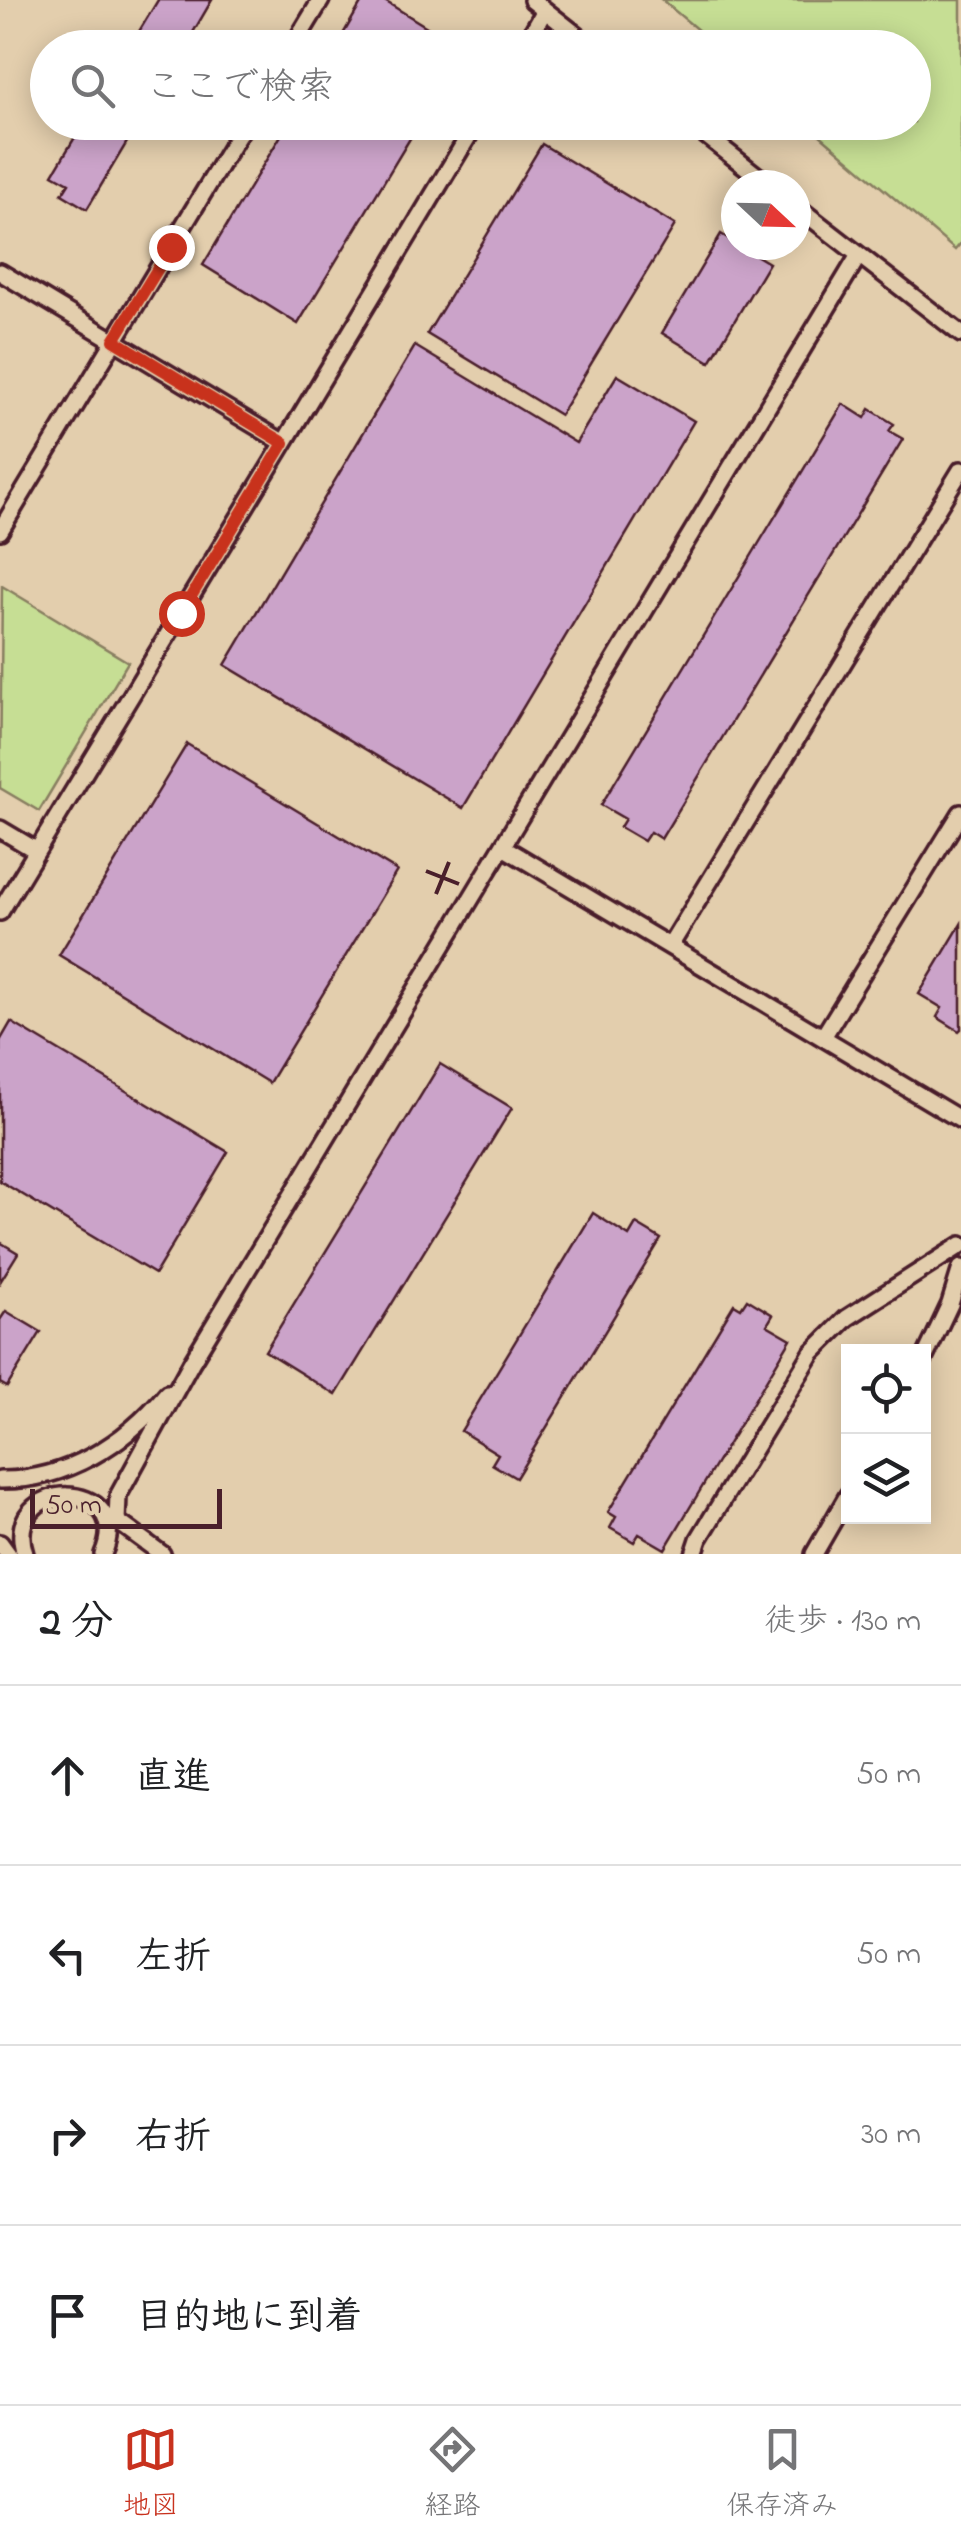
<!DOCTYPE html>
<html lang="ja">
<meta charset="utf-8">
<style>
body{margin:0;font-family:"Indie Flower","Klee One",sans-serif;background:#f6f6f6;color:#202124}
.controls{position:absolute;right:30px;bottom:30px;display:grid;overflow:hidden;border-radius:0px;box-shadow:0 5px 25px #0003}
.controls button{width:90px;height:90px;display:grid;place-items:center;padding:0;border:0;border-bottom:2px solid #e0e0e0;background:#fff;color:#202124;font:50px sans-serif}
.compass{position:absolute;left:721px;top:170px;width:90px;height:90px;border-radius:50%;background:#fff;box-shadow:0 5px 25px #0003;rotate:112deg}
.scale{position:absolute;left:30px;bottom:25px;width:192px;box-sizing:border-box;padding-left:10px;border:5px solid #4a1f2b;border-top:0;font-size:28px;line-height:35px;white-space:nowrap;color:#4a1f2b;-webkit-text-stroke:8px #e3cead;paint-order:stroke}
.stop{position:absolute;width:30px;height:30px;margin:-22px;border:8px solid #c8321e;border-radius:50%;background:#fff}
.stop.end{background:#c8321e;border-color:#fff;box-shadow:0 2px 10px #0008}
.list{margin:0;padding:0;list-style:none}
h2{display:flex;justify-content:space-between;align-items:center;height:130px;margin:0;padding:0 40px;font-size:42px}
h2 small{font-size:32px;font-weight:400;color:#757577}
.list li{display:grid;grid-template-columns:65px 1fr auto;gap:30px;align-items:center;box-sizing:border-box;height:180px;padding:0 40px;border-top:2px solid #e0e0e0}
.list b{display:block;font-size:38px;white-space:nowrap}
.list em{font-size:32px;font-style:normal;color:#757577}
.icon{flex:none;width:55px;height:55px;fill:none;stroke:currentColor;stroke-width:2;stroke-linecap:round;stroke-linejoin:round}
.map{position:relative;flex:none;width:961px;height:1554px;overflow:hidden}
.search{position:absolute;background:#fff;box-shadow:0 5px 25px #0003;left:30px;right:30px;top:30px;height:110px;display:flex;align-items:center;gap:25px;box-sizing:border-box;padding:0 35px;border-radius:55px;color:#757577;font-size:38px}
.sheet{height:850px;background:#fff}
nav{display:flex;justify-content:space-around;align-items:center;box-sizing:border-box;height:140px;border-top:2px solid #e0e0e0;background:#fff;font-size:28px;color:#757577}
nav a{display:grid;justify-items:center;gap:5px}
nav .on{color:#c8321e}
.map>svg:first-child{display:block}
.green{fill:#c6de94;stroke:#887e60;stroke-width:2.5}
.building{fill:#cba3c9;stroke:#4a1f2b;stroke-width:2.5}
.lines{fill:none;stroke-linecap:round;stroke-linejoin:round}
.service-casing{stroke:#4a1f2b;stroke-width:22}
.service{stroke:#e3cead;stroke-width:15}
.route{stroke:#c8321e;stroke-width:12}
.ticks{fill:none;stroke:#4a1f2b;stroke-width:4}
</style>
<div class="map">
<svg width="961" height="1554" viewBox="0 0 961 1554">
<rect width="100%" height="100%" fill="#e3cead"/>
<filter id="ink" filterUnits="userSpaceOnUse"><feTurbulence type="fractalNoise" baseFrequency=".01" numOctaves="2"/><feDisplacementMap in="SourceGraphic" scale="20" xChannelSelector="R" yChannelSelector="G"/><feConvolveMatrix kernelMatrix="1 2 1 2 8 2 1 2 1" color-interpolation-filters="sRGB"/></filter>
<g filter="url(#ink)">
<path class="green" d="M662,0H961V243L955,250L806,123L914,122V48L718,47Z
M2,586L128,662L39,811L0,788Z"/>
<path class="building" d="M158,0H212L184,48H129Z
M363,0H383L461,48H335Z
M84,122H139L87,209L62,194L69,183L53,174Z
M289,122H420L298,324L203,265Z
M542,144L675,225L560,415L427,334Z
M721,234L769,263L710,362L662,333Z
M415,346L576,443L617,375L694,421L463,808L225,665Z
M843,404L865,418L870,409L894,424L889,431L903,439L661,839L650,832L644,841L620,827L625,819L601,805Z
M187,744L397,871L269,1083L59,955Z
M961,924V1029L959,1031L937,1017L942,1008L919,994Z
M11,1022L228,1152L155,1274L0,1181V1041Z
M440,1064L512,1108L336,1395L265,1351Z
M593,1213L629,1236L636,1224L661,1239L516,1478L492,1464L498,1454L461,1431Z
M0,1242L18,1253L0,1282Z
M747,1299L773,1315L767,1325L791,1339L665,1549L639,1534L634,1542L610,1528L616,1517L608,1512L734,1304L741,1308Z
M6,1311L41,1332L7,1387L0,1383V1320Z"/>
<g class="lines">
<g class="service-casing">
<path id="service" d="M532,0L593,48
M292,48L321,0
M523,48L545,10
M689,122L769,185
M796,206L961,334
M0,272L284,443L0,912
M284,443L477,122
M0,531L246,122
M0,829L37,851
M503,847L961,1120
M670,946L961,470
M823,1037L961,813
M924,1359L950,1304L961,1268
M0,1480C66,1481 125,1444 167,1393
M0,1543L8,1554
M25,1554C0,1476 136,1477 103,1554
M162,1554L117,1521L118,1496L191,1363L859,255
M694,1554L699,1539L812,1353L847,1318L961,1245
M814,1554L848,1495"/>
</g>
<use href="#service" class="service"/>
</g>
</g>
<g class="lines" filter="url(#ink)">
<path class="route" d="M171,247L114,340L284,443L181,613"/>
</g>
<path class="ticks" d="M426,871L459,884M436,894L449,862"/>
</svg>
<div class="controls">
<button><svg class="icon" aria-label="locate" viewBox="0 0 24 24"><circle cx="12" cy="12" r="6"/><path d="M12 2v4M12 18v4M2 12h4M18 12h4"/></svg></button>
<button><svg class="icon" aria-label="layers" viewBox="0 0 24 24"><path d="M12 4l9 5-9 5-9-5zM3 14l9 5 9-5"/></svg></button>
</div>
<svg class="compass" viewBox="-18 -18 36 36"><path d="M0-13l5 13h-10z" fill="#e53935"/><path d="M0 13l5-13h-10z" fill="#757577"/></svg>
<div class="scale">50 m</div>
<div class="stop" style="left:181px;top:613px"></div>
<div class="stop end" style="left:171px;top:247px"></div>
<div class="search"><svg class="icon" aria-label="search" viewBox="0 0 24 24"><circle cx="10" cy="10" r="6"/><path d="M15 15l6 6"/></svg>ここで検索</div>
</div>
<section class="sheet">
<h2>2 分<small>徒歩 · 130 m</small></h2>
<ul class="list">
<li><svg class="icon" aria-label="ahead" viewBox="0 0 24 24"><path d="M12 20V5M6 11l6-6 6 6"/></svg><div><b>直進</b></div><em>50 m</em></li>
<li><svg class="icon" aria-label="left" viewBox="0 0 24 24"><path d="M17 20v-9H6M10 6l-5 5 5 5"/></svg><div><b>左折</b></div><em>50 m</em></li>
<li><svg class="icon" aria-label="right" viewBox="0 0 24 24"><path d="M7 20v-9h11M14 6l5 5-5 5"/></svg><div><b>右折</b></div><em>30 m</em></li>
<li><svg class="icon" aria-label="arrive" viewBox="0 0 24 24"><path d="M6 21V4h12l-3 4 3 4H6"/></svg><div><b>目的地に到着</b></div></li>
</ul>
</section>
<nav>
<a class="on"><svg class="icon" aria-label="map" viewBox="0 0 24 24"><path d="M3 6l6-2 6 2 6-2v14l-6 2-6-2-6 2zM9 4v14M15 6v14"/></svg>地図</a>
<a><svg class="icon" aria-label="directions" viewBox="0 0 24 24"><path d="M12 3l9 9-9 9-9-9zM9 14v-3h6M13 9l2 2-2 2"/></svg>経路</a>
<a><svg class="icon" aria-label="saved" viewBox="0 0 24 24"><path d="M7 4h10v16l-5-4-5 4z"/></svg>保存済み</a>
</nav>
